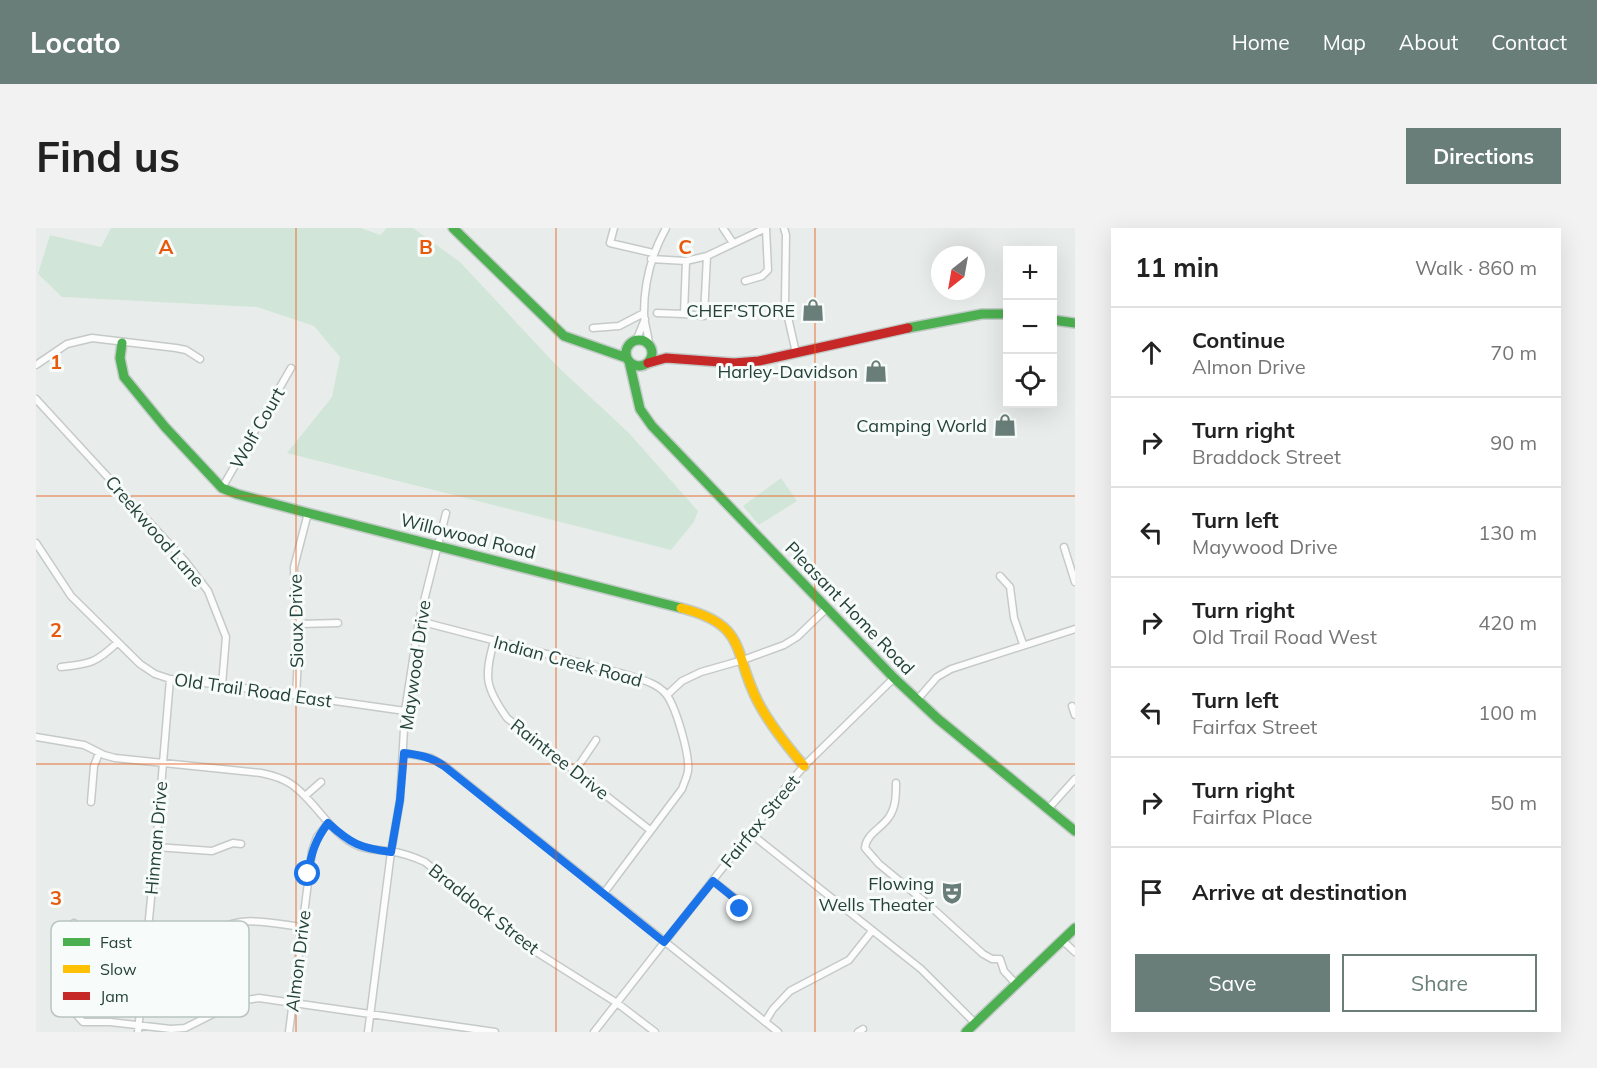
<!DOCTYPE html>
<meta charset="utf-8">
<style>
body{margin:0;font-family:Mulish,sans-serif;background:#f2f2f2;color:#222}
.controls{position:absolute;right:18px;top:18px;display:grid;overflow:hidden;border-radius:0px;box-shadow:0 6px 24px #0002}
.controls button{width:54px;height:54px;display:grid;place-items:center;padding:0;border:0;border-bottom:2px solid #e0e0e0;background:#fff;color:#222;font:30px sans-serif}
.compass{position:absolute;left:895px;top:18px;width:54px;height:54px;border-radius:50%;background:#fff;box-shadow:0 6px 24px #0002;rotate:211deg}
.stop{position:absolute;width:18px;height:18px;margin:-14px;border:4px solid #1a73e8;border-radius:50%;background:#fff}
.stop.end{background:#1a73e8;border-color:#fff;box-shadow:0 2px 6px #0008}
.list{margin:0;padding:0;list-style:none}
h2{display:flex;justify-content:space-between;align-items:center;height:78px;margin:0;padding:0 24px;font-size:26px}
h2 small{font-size:20px;font-weight:400;color:#767676}
.list li{display:grid;grid-template-columns:39px 1fr auto;gap:18px;align-items:center;box-sizing:border-box;height:90px;padding:0 24px;border-top:2px solid #e0e0e0}
.list b{display:block;font-size:22px;white-space:nowrap}
.list p{margin:0;font-size:20px;white-space:nowrap;color:#767676}
.list em{font-size:20px;font-style:normal;color:#767676}
.actions{display:flex;gap:12px;padding:18px 24px}
.actions a{flex:1;padding:14px 0;border:2px solid #697e78;border-radius:0px;text-align:center;font-size:21px;color:#697e78}
.actions .main{background:#697e78;color:#fff}
.icon{flex:none;width:33px;height:33px;fill:none;stroke:currentColor;stroke-width:2;stroke-linecap:round;stroke-linejoin:round}
.map{position:relative;flex:none;width:1039px;height:804px;overflow:hidden;border-radius:0px}
header{display:flex;align-items:center;gap:36px;box-sizing:border-box;height:84px;padding:0 30px;background:#697e78;color:#fff}
header strong{font-size:28px}
nav{display:flex;gap:33px;margin-inline-start:auto;font-size:21px}
.intro{display:flex;align-items:center;justify-content:space-between;box-sizing:border-box;height:144px;padding:0 36px}
h1{margin:0;font-size:42px}
.button{padding:15px 27px;border-radius:0px;background:#697e78;color:#fff;font-size:21px;font-weight:700}
main{display:flex;gap:36px;padding:0 36px}
aside{flex:1;background:#fff;border-radius:0px;box-shadow:0 6px 24px #0002}
.map>svg:first-child{display:block}
.green{fill:#d1e6d8}
.lines{fill:none;stroke-linecap:round;stroke-linejoin:round}
.street-casing{stroke:#c5cac8;stroke-width:9}
.fast-casing{stroke:#c3cbc8;stroke-width:12}
.slow-casing{stroke:#c3cbc8;stroke-width:12}
.jam-casing{stroke:#c3cbc8;stroke-width:12}
.street{stroke:#fcfcfc;stroke-width:6}
.fast{stroke:#4caf50;stroke-width:9}
.slow{stroke:#ffc107;stroke-width:9}
.jam{stroke:#c62828;stroke-width:9}
.route{stroke:#1a73e8;stroke-width:8}
.grid{fill:none;stroke:#e8590c;stroke-width:1.5;stroke-opacity:0.55}
.labels{text-anchor:middle;dominant-baseline:central;stroke-width:6;stroke-linejoin:round;paint-order:stroke}
.poi-label{font-size:18px;fill:#24423a;stroke:#f7fbf9;text-anchor:end}
.street-label{font-size:18px;fill:#24423a;stroke:#f7fbf9}
.key{fill:#f7fbf9;stroke:#b8c4c0;stroke-width:1.5}
.key-label{font-size:16px;fill:#24423a}
.grid-label{font-size:20px;text-anchor:middle;font-weight:bold;fill:#e8590c;stroke:#f7fbf9;stroke-width:6;stroke-linejoin:round;paint-order:stroke}
</style>
<header>
<strong>Locato</strong>
<nav><a>Home</a><a>Map</a><a>About</a><a>Contact</a></nav>
</header>
<div class="intro"><h1>Find us</h1><a class="button">Directions</a></div>
<main>
<div class="map">
<svg width="1039" height="804" viewBox="0 0 1039 804">
<rect width="100%" height="100%" fill="#e8edeb"/>
<path class="green" d="M75,0H325L344,7L351,0H377L424,34L521,138L593,205L662,283L658,294L635,322L251,225L296,169L304,129L278,98L221,79L26,69L2,46L14,7L65,19Z
M745,250L761,273L723,297L707,278Z"/>
<g class="lines">
<g class="street-casing">
<path id="street" d="M578,0L574,15L617,25
M687,0L697,15
M748,0L750,7L749,76L760,125
M615,31L650,33L648,86L668,88L671,28L730,0
M650,33L671,28
M709,53L726,48L732,42L730,1
M621,85L648,86
M557,100L583,98L608,85
M600,113L609,91
M613,118C613,107 608,96 608,85C608,54 615,27 630,0
M0,137L31,116L56,110L140,120L150,122L164,131
M0,171L149,333L172,363L190,409L186,457
M186,260L255,140
M0,315L35,368L104,436L119,446L134,451L186,457L369,483
M1028,319L1039,354
M964,348L974,359L978,390L987,416
M383,393L588,446C603,451 620,454 630,466C640,479 654,527 652,543C651,549 648,555 646,561L568,665
M264,396L302,395
M458,413C448,449 449,459 471,490L614,602
M25,439C54,436 60,435 82,414
M260,467L264,396L259,380L258,339L272,285
M631,467L646,453L665,444L707,432L748,417L761,409L790,381
M881,472L901,449L915,441L1039,401
M1036,478L1039,487
M0,509L48,517L68,527L79,530L225,545C235,547 246,550 255,556C280,573 293,605 322,618C332,622 344,622 354,623C366,625 378,629 389,634L494,720L581,775L619,804
M368,525L395,530L409,538L742,804
M539,543L560,512
M860,555C860,567 860,579 853,589C846,600 830,606 829,620L843,636L894,678L947,726L956,731H964L968,743L980,756
M269,568L285,554
M55,574L58,538L63,525
M1012,581L1039,551
M714,605L885,741L939,795
M120,619L176,623L197,615L205,616
M677,653L703,673L704,681
M38,695L32,748L37,783L47,794H74L135,801L149,800L203,773L223,770L459,804
M1026,712L1039,724
M175,713C191,682 237,696 266,699
M729,794L737,781L754,763L813,732L836,703
M102,804L120,619L134,451
M253,804L276,623L281,609L292,595
M332,804L355,624L364,572L369,483L383,393L410,285
M558,804L746,564L768,538L858,450
M822,804L827,801"/>
</g>
<g class="fast-casing">
<path id="fast" d="M417,0L528,108L591,130
M1017,92L1039,95
M872,100L946,86H972
M590 125a13 13 0 1 1 26 0a13 13 0 1 1-26 0Z
M86,115L84,130L88,149L129,199L186,260L201,266L272,285L645,380
M593,133L604,181L616,198L858,450L902,491L1039,603
M930,804L1039,700"/>
</g>
<g class="slow-casing">
<path id="slow" d="M645,380C713,397 696,424 722,474C734,497 751,518 768,538"/>
</g>
<g class="jam-casing">
<path id="jam" d="M612,135L630,130L698,135L723,133L872,100"/>
</g>
<use href="#street" class="street"/>
<use href="#fast" class="fast"/>
<use href="#slow" class="slow"/>
<use href="#jam" class="jam"/>
</g>
<g class="lines">
<path class="route" d="M272,646C275,626 279,612 292,595C315,616 324,620 355,624L364,572L368,525C384,527 395,529 408,538L628,714L677,653L703,674L704,681"/>
</g>
<path class="grid" d="M260,0V804M520,0V804M779,0V804M0,268H1039M0,536H1039"/>
<defs>
<g id="shop-bare" transform="scale(1.8)"><path d="M-5-2.5h2.3a2.7 3.5 0 0 1 5.4 0H5L5.5 6h-11ZM-1.5-2.5h3a1.5 2.3 0 0 0-3 0Z" fill="#697e78" stroke="#f7fbf9" stroke-width="2.5" paint-order="stroke"/></g>
<g id="theatre-bare" transform="scale(1.8)"><path d="M-5-5.5Q0-4 5-5.5V0Q5 5 0 6Q-5 5-5 0ZM-3.3-2.5H-1v1.5H-3.3ZM1-2.5H3.3v1.5H1ZM-2.8 1Q0 5.5 2.8 1Z" fill="#697e78" stroke="#f7fbf9" stroke-width="2.5" paint-order="stroke"/></g>
</defs>
<g fill-rule="evenodd">
<use href="#shop-bare" x="777" y="82"/>
<use href="#shop-bare" x="840" y="143"/>
<use href="#shop-bare" x="969" y="197"/>
<use href="#theatre-bare" x="916" y="665"/>
</g>
<g class="labels">
<g class="poi-label">
<text x="759" y="82">CHEF'STORE</text>
<text x="822" y="143">Harley-Davidson</text>
<text x="951" y="197">Camping World</text>
<text x="898" y="655">Flowing<tspan x="898" dy="21">Wells Theater</tspan></text>
</g>
<g class="street-label">
<text transform="translate(221 200) rotate(-60)">Wolf Court</text>
<text transform="translate(119 303) rotate(49)">Creekwood Lane</text>
<text transform="translate(432 308) rotate(14)">Willowood Road</text>
<text transform="translate(814 380) rotate(46)">Pleasant Home Road</text>
<text transform="translate(260 393) rotate(-91)">Sioux Drive</text>
<text transform="translate(532 433) rotate(15)">Indian Creek Road</text>
<text transform="translate(379 437) rotate(-82)">Maywood Drive</text>
<text transform="translate(217 462) rotate(8)">Old Trail Road East</text>
<text transform="translate(524 531) rotate(38)">Raintree Drive</text>
<text transform="translate(724 593) rotate(-51)">Fairfax Street</text>
<text transform="translate(120 610) rotate(-85)">Hinman Drive</text>
<text transform="translate(448 681) rotate(38)">Braddock Street</text>
<text transform="translate(262 733) rotate(-83)">Almon Drive</text>
</g>
</g>
<rect x="15" y="693" width="198" height="96" rx="9" class="key"/>
<rect x="27" y="710" width="27" height="8" fill="#4caf50"/>
<rect x="27" y="737" width="27" height="8" fill="#ffc107"/>
<rect x="27" y="764" width="27" height="8" fill="#c62828"/>
<g class="key-label">
<text x="64" y="720">Fast</text>
<text x="64" y="747">Slow</text>
<text x="64" y="774">Jam</text>
</g>
<g class="grid-label">
<text x="130" y="26">A</text>
<text x="390" y="26">B</text>
<text x="649" y="26">C</text>
<text x="20" y="141">1</text>
<text x="20" y="409">2</text>
<text x="20" y="677">3</text>
</g>
</svg>
<div class="controls">
<button>+</button>
<button>−</button>
<button><svg class="icon" aria-label="locate" viewBox="0 0 24 24"><circle cx="12" cy="12" r="6"/><path d="M12 2v4M12 18v4M2 12h4M18 12h4"/></svg></button>
</div>
<svg class="compass" viewBox="-18 -18 36 36"><path d="M0-13l5 13h-10z" fill="#e53935"/><path d="M0 13l5-13h-10z" fill="#767676"/></svg>
<div class="stop" style="left:272px;top:646px"></div>
<div class="stop end" style="left:704px;top:681px"></div>
</div>
<aside>
<h2>11 min<small>Walk · 860 m</small></h2>
<ul class="list">
<li><svg class="icon" aria-label="ahead" viewBox="0 0 24 24"><path d="M12 20V5M6 11l6-6 6 6"/></svg><div><b>Continue</b><p>Almon Drive</p></div><em>70 m</em></li>
<li><svg class="icon" aria-label="right" viewBox="0 0 24 24"><path d="M7 20v-9h11M14 6l5 5-5 5"/></svg><div><b>Turn right</b><p>Braddock Street</p></div><em>90 m</em></li>
<li><svg class="icon" aria-label="left" viewBox="0 0 24 24"><path d="M17 20v-9H6M10 6l-5 5 5 5"/></svg><div><b>Turn left</b><p>Maywood Drive</p></div><em>130 m</em></li>
<li><svg class="icon" aria-label="right" viewBox="0 0 24 24"><path d="M7 20v-9h11M14 6l5 5-5 5"/></svg><div><b>Turn right</b><p>Old Trail Road West</p></div><em>420 m</em></li>
<li><svg class="icon" aria-label="left" viewBox="0 0 24 24"><path d="M17 20v-9H6M10 6l-5 5 5 5"/></svg><div><b>Turn left</b><p>Fairfax Street</p></div><em>100 m</em></li>
<li><svg class="icon" aria-label="right" viewBox="0 0 24 24"><path d="M7 20v-9h11M14 6l5 5-5 5"/></svg><div><b>Turn right</b><p>Fairfax Place</p></div><em>50 m</em></li>
<li><svg class="icon" aria-label="arrive" viewBox="0 0 24 24"><path d="M6 21V4h12l-3 4 3 4H6"/></svg><div><b>Arrive at destination</b></div></li>
</ul>
<div class="actions"><a class="main">Save</a><a>Share</a></div>
</aside>
</main>
